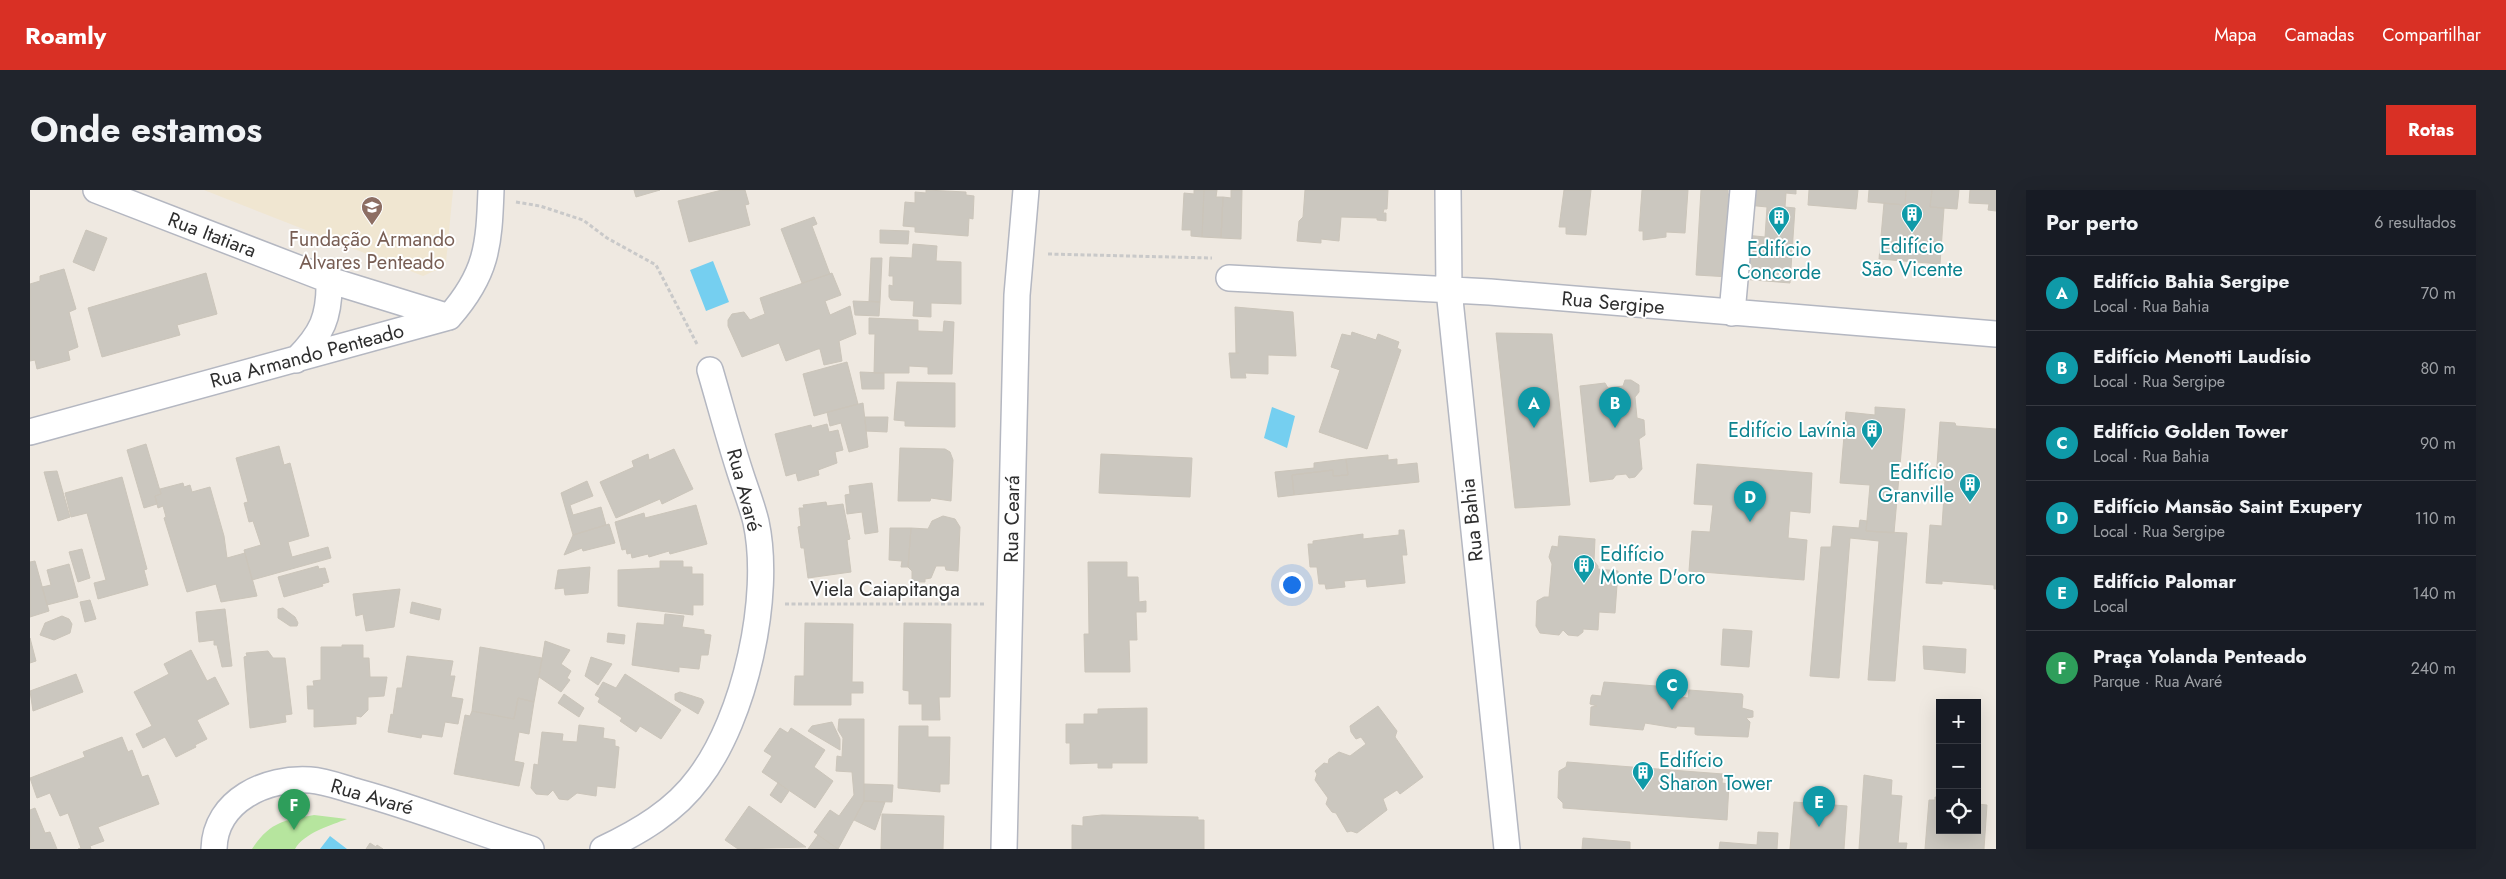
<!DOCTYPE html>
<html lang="pt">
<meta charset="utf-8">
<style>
body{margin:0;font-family:Jost,sans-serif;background:#20242c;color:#f1f3f6}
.controls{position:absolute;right:15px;bottom:15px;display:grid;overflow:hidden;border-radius:0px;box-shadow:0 5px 20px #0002}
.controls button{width:45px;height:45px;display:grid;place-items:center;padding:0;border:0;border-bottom:1px solid #363941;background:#171b24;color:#f1f3f6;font:25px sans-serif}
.you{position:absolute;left:1261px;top:394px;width:18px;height:18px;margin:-12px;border:4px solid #fff;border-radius:50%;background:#1a73e8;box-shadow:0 0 0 8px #1a73e833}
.badge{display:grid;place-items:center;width:32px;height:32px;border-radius:50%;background:#d93025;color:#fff;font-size:16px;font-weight:700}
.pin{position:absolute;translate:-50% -41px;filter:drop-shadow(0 1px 2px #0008)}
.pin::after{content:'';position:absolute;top:26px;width:18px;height:15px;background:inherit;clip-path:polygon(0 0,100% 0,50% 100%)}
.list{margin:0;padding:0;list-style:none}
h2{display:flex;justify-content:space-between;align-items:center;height:65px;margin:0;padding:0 20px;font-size:21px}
h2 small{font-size:16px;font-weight:400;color:#9ea1a6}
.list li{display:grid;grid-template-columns:32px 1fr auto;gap:15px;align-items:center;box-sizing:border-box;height:75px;padding:0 20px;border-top:1px solid #363941}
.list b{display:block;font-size:19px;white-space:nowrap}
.list p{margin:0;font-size:16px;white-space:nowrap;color:#9ea1a6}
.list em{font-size:16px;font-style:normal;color:#9ea1a6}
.icon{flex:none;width:28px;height:28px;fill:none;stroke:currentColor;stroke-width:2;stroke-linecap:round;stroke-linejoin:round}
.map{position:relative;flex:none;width:1966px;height:659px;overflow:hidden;border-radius:0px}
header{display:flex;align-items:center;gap:30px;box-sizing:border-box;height:70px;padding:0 25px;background:#d93025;color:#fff}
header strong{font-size:24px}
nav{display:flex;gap:28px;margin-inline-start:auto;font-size:18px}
.intro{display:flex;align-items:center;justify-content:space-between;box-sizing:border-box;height:120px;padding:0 30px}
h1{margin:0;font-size:35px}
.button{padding:12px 22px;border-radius:0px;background:#d93025;color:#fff;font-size:18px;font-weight:700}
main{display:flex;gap:30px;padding:0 30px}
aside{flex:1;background:#171b24;border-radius:0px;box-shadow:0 5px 20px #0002}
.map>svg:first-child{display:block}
.education{fill:#f0e6d1}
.green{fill:#b6e59e}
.water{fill:#75cff0}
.building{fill:#cbc7bf;stroke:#cbc5ba}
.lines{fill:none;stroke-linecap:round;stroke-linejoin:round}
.street-casing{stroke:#b4b7c1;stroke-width:28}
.path{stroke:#c9c9c9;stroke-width:3;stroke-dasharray:4 2.5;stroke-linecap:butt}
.street{stroke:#fff;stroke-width:25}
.labels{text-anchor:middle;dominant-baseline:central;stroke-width:4;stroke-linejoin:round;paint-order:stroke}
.street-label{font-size:20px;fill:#2e2e2e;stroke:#fff}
.education-label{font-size:20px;fill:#785e54;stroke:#fff}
.culture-label{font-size:20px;fill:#0d838f;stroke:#fff}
</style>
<header>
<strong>Roamly</strong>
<nav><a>Mapa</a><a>Camadas</a><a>Compartilhar</a></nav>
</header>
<div class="intro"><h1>Onde estamos</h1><a class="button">Rotas</a></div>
<main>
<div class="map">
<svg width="1966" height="659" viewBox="0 0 1966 659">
<rect width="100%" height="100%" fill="#efe9e1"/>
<path class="education" d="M174,0H423L416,72L413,77L393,86Z"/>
<path class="green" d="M284,625L317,629C301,635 274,643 265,659H222C240,632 254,630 284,625Z"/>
<path class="water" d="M683,71L699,112L676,121L660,80Z
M1242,217L1265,226L1257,258L1234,248Z
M300,646L317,659H290Z"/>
<path class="building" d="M604,0H630L606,7Z
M692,0H715L719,14L715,15L720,35L659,52L648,11Z
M896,0L936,2V5L944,6L943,29L939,28L938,46L885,42V37L873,36L875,12L885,13V2L896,3Z
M1164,0H1174L1172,47L1161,46V40H1152L1154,3L1164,4Z
M1174,0H1187L1186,7H1193L1191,48L1172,47Z
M1201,0H1212L1211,49L1191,48L1193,7L1201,8Z
M1275,0H1358L1357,19H1354L1353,23H1356V31L1347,30V28L1311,27L1309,51L1291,49V53L1267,51L1269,31L1273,27Z
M1534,0H1561L1556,45L1536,44V37H1529Z
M1612,0H1658L1655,43L1636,42V47L1613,50V41H1609Z
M1671,0H1698V4L1706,5L1700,87L1666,85Z
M1719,0H1766V4L1756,3L1755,17L1765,18L1760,93L1712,89L1715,45L1735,47L1737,17L1717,15Z
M1779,0H1828L1826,19L1778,15Z
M1839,0H1876L1875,15L1838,12Z
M1876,0H1902L1900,17L1914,18L1910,74L1849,69L1854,13L1875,15Z
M1902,0H1929L1927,19L1900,17Z
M1940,0H1966V21L1958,20L1959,14L1939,13Z
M784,27L787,34L782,36L800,84L772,93L751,39Z
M56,40L77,48L64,81L43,72Z
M850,40L879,41L878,54L850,53Z
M883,54L907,56L906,71L931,72V114L901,113V127L883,126L884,111L861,110L859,107V95L863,96V86H859L860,67L882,68Z
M841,68H852L850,112L839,111Z
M34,79L46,119L39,122L48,157L38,161L40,170L7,179L5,170L0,171V94L10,91V86Z
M176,83L187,124L147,135L150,145L72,167L58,118Z
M802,83L811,105L795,111L800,125L820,116L826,144L809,151L812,171L794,175L790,159H788L756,171L749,153L712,167L698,136V130L702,124L714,122L720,130L735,124L730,108Z
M823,111L850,112L849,126L825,125Z
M1205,117L1263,122L1266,166L1238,165V184L1215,183L1216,188H1201L1199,163H1209H1206Z
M839,128L888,130V141L913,142L914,131L924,132L922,184H898V177L879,176V183H844L845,144H839Z
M1322,142L1346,150L1348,144L1369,152L1367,158L1371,160L1337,259L1289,242L1310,180L1301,177L1312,144L1321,146Z
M1466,143L1522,144L1540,315L1485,318Z
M817,172L828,214L784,226L773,184Z
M830,182L854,183V199H832Z
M1595,190H1601L1609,195V202L1605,207L1607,228L1614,230L1615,245L1609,249L1612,279L1605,287L1599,288L1596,284L1586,285L1583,289L1560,292L1550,196L1575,193L1578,198L1593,196Z
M867,192L925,193V237L875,236V231L864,230Z
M833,213L838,257L819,262L811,233L800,236L797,222Z
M1845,217L1875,219L1864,343L1836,341L1840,295L1810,293L1816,222L1845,225Z
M835,227H858L857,242L836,241Z
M1910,232L1925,233L1926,236L1966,239V399H1964V395L1912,391V394L1896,393L1900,335L1912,336L1915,290L1906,289Z
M797,234L799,242L808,240L813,260L805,262L807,273L788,280L789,285L768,291L766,283L756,286L745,244L781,235L782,238Z
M116,254L131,304L125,306L127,314L114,318L97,260Z
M249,256L254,275L260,273L279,346L258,352L262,367L298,357L301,368L222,390L214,360L231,355L223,331L219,332L214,313L218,312L206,268Z
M870,258L915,259L920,262L923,270L921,311L901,308L900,311H868Z
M644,259L663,299L632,314L630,309L586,328L570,292L604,277L602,271L618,264L619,270Z
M1071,264L1162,268L1160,307L1069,303Z
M1358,265V270L1367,269V275L1387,273L1389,292L1264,305L1262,285L1303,280V286L1318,285L1316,269Z
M1316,269L1318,285L1303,286V280L1262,285L1264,305L1248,307L1245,282L1284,278V273Z
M1667,274L1782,283L1780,323L1760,321L1758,348L1777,350L1774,390L1659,381L1662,341L1680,342L1683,315L1664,314Z
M27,281L40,327L28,331L14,282Z
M92,287L117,379L114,380L118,395L68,409L64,393L76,390L57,323L41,327L35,303Z
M557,291L563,306L540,315L543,325L571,317L576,335L543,345L531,303Z
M153,293L154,297L160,295L162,302L180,297L194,346L197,368L215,363L227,406L191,412L186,394L157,402L134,328L136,327L133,316L128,318L125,306L131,304L130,299Z
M842,293L848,342L835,344L832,322L817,324L815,305L820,304L819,296Z
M796,312L797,316L813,314L820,349L817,350L821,382L778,388L774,358H771L768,337L771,336L769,318H774L773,315Z
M666,315L677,354L640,364L639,361L619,367L618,364L602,368L601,363L597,364L596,359L592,360L585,332L614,323L615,328Z
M913,326L925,329L930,337L928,381L916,380L915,376H906L901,388L895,389V392H882V381L878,377L881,338L898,339L902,331Z
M1830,330L1837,331L1836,341L1877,343L1865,491L1838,490L1849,351L1820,348L1809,488L1780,486L1791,357H1801L1803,336L1829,338Z
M579,334L585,353L553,361L552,358L534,365L543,345Z
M860,338H881L878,377H871L872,371L859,370Z
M1369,340H1374L1377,365H1372L1375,393L1337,397L1336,389L1314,391L1315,397L1296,399L1295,394H1289L1287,377H1280L1278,354H1283V351L1333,344V349L1369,345Z
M1529,346L1565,349L1564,371L1568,376V379L1588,381L1585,423L1569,422L1568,440L1553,439V442L1548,446L1538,445L1533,440L1529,445L1510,443L1506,436L1507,411L1514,407H1519L1522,374L1519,367L1522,356L1528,357Z
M52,359L60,388L48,392L39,362Z
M5,371L19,421L0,427V372Z
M630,371H653V377H662V384H673V415H663V425L588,416V380L630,378Z
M1058,372H1097V387H1108L1109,412L1116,411V422H1106L1107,450H1099L1100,482H1055L1054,444H1059Z
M39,374L48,407L17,415L12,397L21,395L17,380Z
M288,376L289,379L295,378L299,392L292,394L293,396L254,407L248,387Z
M560,377L558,403L535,405L534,398L525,399L528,380Z
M370,399L364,437L336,441L333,424L326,426L323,404Z
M60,410L66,429L55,432L50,412Z
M382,412L411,419L409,430L380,423Z
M253,418L265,427L268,433L267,436H260L248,428V419Z
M195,419L202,476L192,477L187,455H184V450L169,452L166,422Z
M635,424L654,426L652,437L674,440V444L681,445L678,465H671L669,479L649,477V482L602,475L607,433L634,435Z
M32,426L39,429L42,434L40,443L24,450L10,445L15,433Z
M775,433L823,434L822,492H833V503H821V515H764L765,486H774Z
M874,433L921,434L920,507H909L910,530H892V514H879V501L873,500Z
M1693,439L1722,441L1719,477L1691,475Z
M578,443L595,445L594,454L577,452Z
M0,448L6,471L0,473Z
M515,451L540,460L531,474L541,481L537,488L540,490L531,502L509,487Z
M312,455H333V468H339L340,487H357L354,506L338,507V520L331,527L326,526V534L284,537V519H278L277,496H284L283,491L291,490V457H312Z
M1893,456L1936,459L1935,483L1894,479Z
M450,457L512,468L504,512L488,508L484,529L442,521Z
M161,460L177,491L185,487L199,514L167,530L177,549L165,555L166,557L146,567L135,547L113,558L106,544L122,536L104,502L139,484L134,474Z
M238,461L243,468H255L262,524L255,525L256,532L220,538L214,467L217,466L216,463Z
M377,466L423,471L420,486H425L421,507L433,509L428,534L415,532L412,547L392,544L391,548L358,542L361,524L363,525L367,498H372Z
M561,467L582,474L568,495L555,486Z
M46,484L53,502L3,521L0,501Z
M595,484L651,520L631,549L610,536L606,542L590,531L592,528L568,512L570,508L565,505L573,492L586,498Z
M1574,492L1626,496L1636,507L1637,502L1642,498L1648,500L1650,507L1658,508L1659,500L1712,504L1713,506L1712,518L1723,521V527L1716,528L1720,532L1718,547L1667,545L1665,544V537L1647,536L1646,538L1615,533L1613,540L1560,535L1561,517L1567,516L1560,514L1561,507L1562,505L1571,506Z
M650,502L672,509L674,512L668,524L645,510V504Z
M534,504L554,518L549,527L528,513Z
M488,508L504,512L499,544L489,542L484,571L494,573L489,596L424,584L435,525L440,526L442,521L484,529Z
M1348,516L1367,541L1365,547L1393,587L1370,604L1367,600L1353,609L1357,620L1327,643L1321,641L1317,642L1306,623L1302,622L1296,614L1298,608L1285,590L1287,584L1285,581L1294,573L1298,574L1299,569L1309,562L1320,566L1336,554L1331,547L1326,549L1321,542L1320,536Z
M1117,518V573H1082V578H1068V573L1040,574V553H1036V534H1054V524H1068V519Z
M809,529H834V611L808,659L784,642L800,620L809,626L824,605L822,582L806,581L807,566L812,567L813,548L808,540Z
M802,532L810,549V560L778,541L782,536Z
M549,535L574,538L573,548L585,550V556L589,557L585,598L567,596L566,606L547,603L538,610L529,609L523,600L518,605L506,604L501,598L504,574L508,575L512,542L533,544L532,551L547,552Z
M869,536H898V547H920L919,594H910V602L868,598Z
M750,538L758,543L761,538L795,560L784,577L803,591L785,618L732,582L742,566L734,561Z
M92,547L98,562L102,560L112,587L118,585L129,614L68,637L74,651L60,656L61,659H48L51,658L38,623L30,626L20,603L7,608L0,588L55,567L53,562Z
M1537,572L1693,584L1692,593L1699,594L1697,630L1533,618V613L1528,608L1529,581L1536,577Z
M1834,585L1862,590L1861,605L1872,606L1868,653H1877L1876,659H1829Z
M748,593L759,601L751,613L740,605Z
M834,594L863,595L862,612L834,611Z
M1905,607L1910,608V640H1947V614L1957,615L1954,659H1895L1899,610H1905Z
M834,611L855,612L845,640L824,630Z
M1764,612L1817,616L1814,659H1760Z
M719,616L776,657L708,659L695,650Z
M5,618L15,643L20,642L27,659H0V620Z
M852,624L914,626L913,659H851Z
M1072,625L1168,627V630H1174V659H1042V635L1053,636V627Z
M1728,642L1748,643L1747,659H1689L1690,652L1727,655Z
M788,645L808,659H778Z
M1553,648L1600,652V659H1552Z
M340,653L346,657L347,655L353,659H336Z"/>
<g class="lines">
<g class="street-casing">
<path id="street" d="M66,0L299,90L419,127
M1418,0L1419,100L1477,659
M1199,88L1460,102L1966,144
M1702,123L1713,0
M266,170C292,144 300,127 299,90
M0,242L419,127C457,84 459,56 461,0
M184,659C185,610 237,587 280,590C296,591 313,598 328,602C387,618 443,641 501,659
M573,659C609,642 645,621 669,588C715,528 742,406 726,332C722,315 715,298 710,282C699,248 690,214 680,180
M974,659L987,105L996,0"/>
</g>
<path class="path" d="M486,12L510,16L553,30L577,48L626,75L668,156
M1018,64L1182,68
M755,414H954"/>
<use href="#street" class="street"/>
</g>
<defs>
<g id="university-pin" transform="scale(1.125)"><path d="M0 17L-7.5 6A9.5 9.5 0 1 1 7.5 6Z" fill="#8d6e63" stroke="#fff"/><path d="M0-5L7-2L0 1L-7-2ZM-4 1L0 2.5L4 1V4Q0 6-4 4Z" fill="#fff"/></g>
<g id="building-pin" transform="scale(1.125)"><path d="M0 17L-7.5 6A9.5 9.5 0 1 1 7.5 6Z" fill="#0f9aa8" stroke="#fff"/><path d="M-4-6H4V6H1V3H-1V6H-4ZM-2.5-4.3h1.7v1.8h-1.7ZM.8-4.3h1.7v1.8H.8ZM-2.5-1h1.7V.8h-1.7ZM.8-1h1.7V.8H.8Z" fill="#fff"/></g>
</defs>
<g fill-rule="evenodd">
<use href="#university-pin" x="342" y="17"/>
<use href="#building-pin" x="1882" y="24"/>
<use href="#building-pin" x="1749" y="27"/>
<use href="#building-pin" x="1842" y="240"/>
<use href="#building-pin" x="1940" y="294"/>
<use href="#building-pin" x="1554" y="375"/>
<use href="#building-pin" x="1613" y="582"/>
</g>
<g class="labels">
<g class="street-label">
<text transform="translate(182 45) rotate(21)">Rua Itatiara</text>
<text transform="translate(1583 113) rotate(5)">Rua Sergipe</text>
<text transform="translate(277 166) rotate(-15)">Rua Armando Penteado</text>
<text transform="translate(714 300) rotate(75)">Rua Avaré</text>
<text transform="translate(982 329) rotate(-89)">Rua Ceará</text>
<text transform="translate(1442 330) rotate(-96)">Rua Bahia</text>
<text x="855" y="399">Viela Caiapitanga</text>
<text transform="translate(342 607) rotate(16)">Rua Avaré</text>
</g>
<g class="education-label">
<text x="342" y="49">Fundação Armando<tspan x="342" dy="23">Alvares Penteado</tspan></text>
</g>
<g class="culture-label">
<text x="1882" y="56">Edifício<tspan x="1882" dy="23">São Vicente</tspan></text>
<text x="1749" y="59">Edifício<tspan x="1749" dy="23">Concorde</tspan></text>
<text x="1826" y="240" text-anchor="end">Edifício Lavínia</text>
<text x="1924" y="282" text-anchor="end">Edifício<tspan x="1924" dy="23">Granville</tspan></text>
<text x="1570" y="364" text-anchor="start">Edifício<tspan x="1570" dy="23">Monte D'oro</tspan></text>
<text x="1629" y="570" text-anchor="start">Edifício<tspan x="1629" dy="23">Sharon Tower</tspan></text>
</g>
</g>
</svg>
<div class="controls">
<button>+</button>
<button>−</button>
<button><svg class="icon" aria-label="locate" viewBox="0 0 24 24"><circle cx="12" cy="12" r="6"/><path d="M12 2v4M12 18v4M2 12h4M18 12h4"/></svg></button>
</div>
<div class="you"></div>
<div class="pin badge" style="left:1504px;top:238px;background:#0f9aa8">A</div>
<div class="pin badge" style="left:1585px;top:238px;background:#0f9aa8">B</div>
<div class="pin badge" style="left:1642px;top:520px;background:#0f9aa8">C</div>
<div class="pin badge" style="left:1720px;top:332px;background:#0f9aa8">D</div>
<div class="pin badge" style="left:1789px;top:637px;background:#0f9aa8">E</div>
<div class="pin badge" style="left:264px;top:640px;background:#2e9e5b">F</div>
</div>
<aside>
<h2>Por perto<small>6 resultados</small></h2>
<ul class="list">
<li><span class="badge" style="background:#0f9aa8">A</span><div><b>Edifício Bahia Sergipe</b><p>Local · Rua Bahia</p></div><em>70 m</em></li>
<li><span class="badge" style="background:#0f9aa8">B</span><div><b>Edifício Menotti Laudísio</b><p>Local · Rua Sergipe</p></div><em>80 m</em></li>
<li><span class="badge" style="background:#0f9aa8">C</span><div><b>Edifício Golden Tower</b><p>Local · Rua Bahia</p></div><em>90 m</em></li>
<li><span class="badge" style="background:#0f9aa8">D</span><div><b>Edifício Mansão Saint Exupery</b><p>Local · Rua Sergipe</p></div><em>110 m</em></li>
<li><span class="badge" style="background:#0f9aa8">E</span><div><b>Edifício Palomar</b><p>Local</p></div><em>140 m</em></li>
<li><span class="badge" style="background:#2e9e5b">F</span><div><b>Praça Yolanda Penteado</b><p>Parque · Rua Avaré</p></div><em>240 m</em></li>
</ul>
</aside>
</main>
